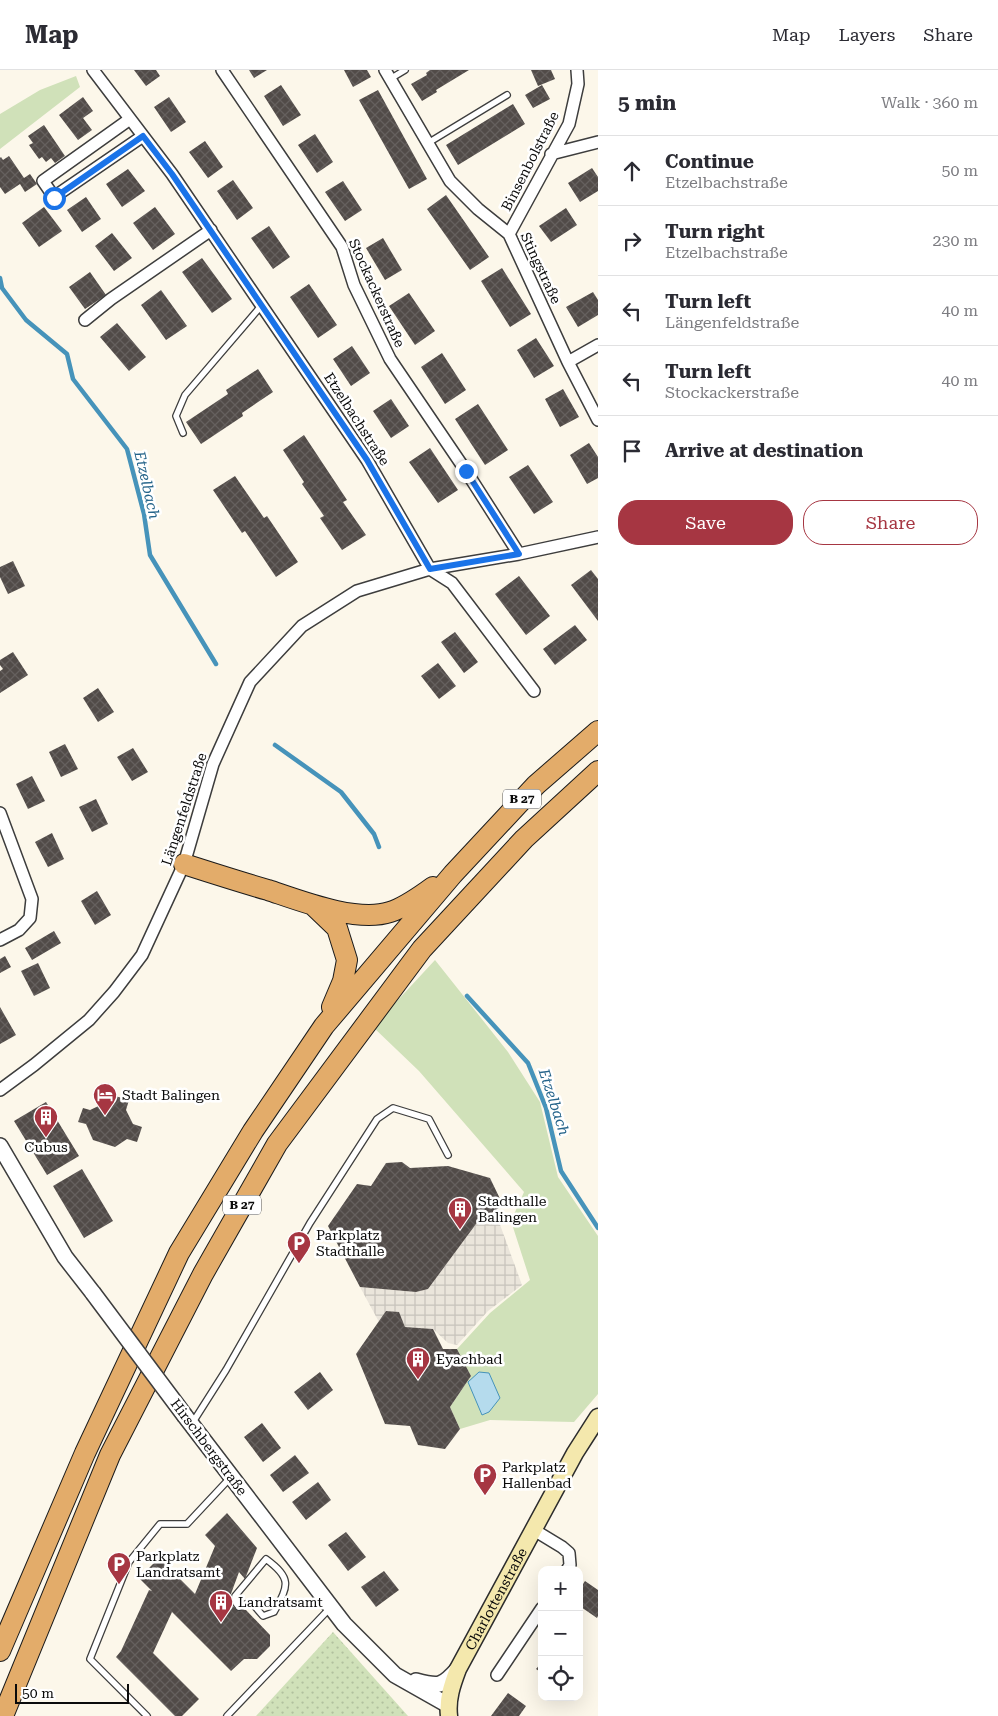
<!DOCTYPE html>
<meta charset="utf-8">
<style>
body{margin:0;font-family:"Roboto Serif",serif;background:#f2f2f3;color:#2b2b33}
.controls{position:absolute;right:15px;bottom:15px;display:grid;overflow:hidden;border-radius:10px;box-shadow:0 5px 20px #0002}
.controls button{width:45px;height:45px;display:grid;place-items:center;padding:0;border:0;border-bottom:1px solid #e1e1e2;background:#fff;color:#2b2b33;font:25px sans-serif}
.scale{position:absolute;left:15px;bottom:12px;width:114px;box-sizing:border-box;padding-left:5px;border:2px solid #0a0a0a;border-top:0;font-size:14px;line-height:18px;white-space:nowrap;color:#0a0a0a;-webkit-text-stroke:4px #fff;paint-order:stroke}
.stop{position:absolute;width:15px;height:15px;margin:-11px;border:4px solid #1a73e8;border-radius:50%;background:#fff}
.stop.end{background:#1a73e8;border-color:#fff;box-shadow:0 1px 5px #0008}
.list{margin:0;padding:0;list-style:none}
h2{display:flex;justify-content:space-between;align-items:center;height:65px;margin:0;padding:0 20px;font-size:21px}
h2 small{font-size:16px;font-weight:400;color:#7c7c81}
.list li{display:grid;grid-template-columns:32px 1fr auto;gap:15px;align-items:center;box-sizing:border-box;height:70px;padding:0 20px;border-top:1px solid #e1e1e2}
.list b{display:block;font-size:19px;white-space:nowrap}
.list p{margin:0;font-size:16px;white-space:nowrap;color:#7c7c81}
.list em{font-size:16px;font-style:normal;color:#7c7c81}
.actions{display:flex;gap:10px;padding:15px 20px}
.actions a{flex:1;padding:11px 0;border:1px solid #a63642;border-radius:20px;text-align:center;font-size:18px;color:#a63642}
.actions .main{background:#a63642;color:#fff}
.icon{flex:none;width:28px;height:28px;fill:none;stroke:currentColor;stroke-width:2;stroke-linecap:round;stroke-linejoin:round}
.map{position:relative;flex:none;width:598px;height:1646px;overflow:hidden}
header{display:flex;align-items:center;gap:30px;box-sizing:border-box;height:70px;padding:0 25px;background:#fff;border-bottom:1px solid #e1e1e2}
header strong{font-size:24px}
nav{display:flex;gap:28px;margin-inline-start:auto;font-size:18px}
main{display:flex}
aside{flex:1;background:#fff}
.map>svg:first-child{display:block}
.grass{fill:url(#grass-dots)}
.park{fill:#d0e1b9}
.plaza{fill:url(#plaza-grid)}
.water{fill:#b5dbed;stroke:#4693ba}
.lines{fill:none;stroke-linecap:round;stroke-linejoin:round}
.stream{stroke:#4693ba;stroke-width:4.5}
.building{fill:url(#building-cross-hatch)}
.service-casing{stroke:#3d3d3d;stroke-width:8}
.minor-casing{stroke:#3d3d3d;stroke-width:14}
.tertiary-casing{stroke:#3d3d3d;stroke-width:18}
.secondary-casing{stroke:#2c2c2c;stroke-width:19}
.trunk-casing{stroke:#1b1b1b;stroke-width:22}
.service{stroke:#fff;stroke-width:5.5}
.minor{stroke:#fff;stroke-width:11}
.tertiary{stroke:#fff;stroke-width:15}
.secondary{stroke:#f4e8ad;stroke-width:16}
.trunk{stroke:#e3ac6a;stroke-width:20}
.tertiary-bridge-casing{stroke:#3d3d3d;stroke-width:18;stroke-linecap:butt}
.tertiary-bridge{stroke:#fff;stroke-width:15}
.route{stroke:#1a73e8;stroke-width:6}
.labels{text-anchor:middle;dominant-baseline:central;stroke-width:5;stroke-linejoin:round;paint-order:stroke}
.shield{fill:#fff;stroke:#545454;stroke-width:1}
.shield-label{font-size:12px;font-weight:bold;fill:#0a0a0a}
.street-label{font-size:14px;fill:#0a0a0a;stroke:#fff}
.poi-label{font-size:14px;fill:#0a0a0a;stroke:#fff;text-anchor:start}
.water-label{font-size:15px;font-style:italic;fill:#25648a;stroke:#fff}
</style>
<header>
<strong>Map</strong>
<nav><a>Map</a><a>Layers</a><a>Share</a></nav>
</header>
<main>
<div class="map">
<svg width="598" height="1646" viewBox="0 0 598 1646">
<defs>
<pattern id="grass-dots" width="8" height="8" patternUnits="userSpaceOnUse" patternTransform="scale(1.25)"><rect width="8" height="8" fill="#d0e1b9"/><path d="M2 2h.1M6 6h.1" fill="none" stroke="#b1c09e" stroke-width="1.8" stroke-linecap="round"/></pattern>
<pattern id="plaza-grid" width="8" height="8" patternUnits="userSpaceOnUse" patternTransform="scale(1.25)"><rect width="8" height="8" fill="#eae5db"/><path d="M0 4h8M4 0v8" fill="none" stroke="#c7c3bb"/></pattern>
<pattern id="building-cross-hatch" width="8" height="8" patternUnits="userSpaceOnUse" patternTransform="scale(1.25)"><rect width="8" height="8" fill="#514b48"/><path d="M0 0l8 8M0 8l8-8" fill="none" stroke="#65605e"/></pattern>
</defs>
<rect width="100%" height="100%" fill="#fcf7ea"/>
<path class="grass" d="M333,1562L408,1646H256Z"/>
<path class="park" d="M76,6L80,17L0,79V44L40,20Z
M435,890L508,982L540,1032L558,1107L598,1166V1324L574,1352L490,1350L460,1359L450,1337L471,1306L457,1279L490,1243L530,1210L511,1151L524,1122L419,1001L373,957Z"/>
<path class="plaza" d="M495,1141L522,1215L488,1241L457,1275L448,1273L433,1259L405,1257L398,1242L386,1241L379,1252L360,1217L416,1222L428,1219L476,1154Z"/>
<path class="water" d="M479,1302L489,1303L500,1328L489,1342L482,1345L468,1312Z"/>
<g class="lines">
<path class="stream" d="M0,208L2,218L26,250L67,284L73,309L127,379L144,444L150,485L216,594
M275,675L341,722L374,764L379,777
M467,926L528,993L546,1038L561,1101L598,1158"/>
</g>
<path class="building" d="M134,0H156L160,6L146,16Z
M249,0H267L254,8Z
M344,0H367L371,7L353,17Z
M430,0H469L436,20L437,22L422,31L411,14L427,5L426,3Z
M531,0H551L555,9L538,16Z
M281,15L301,45L283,56L264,26Z
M542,15L550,29L533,38L525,25Z
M378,20L427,109L409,119L359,30Z
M83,27L93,41L83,48L92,60L78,70L59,45Z
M169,27L186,52L171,62L154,37Z
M513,34L525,54L458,95L446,75Z
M44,55L65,86L55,93L51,88L46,92L42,87L39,89L29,75L33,73L28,66Z
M315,64L333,92L317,103L298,75Z
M205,71L223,97L208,108L189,82Z
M9,86L24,108L30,104L37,114L25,122L20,114L5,124L0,117V88L1,87L3,90Z
M592,98L598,107V121L580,132L568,113Z
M128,99L145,121L122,137L106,114Z
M233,110L253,138L237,150L217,121Z
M343,111L362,140L345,151L325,122Z
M446,125L489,187L470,200L427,139Z
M86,127L101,149L82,162L67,140Z
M44,137L62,161L39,177L22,153Z
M155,137L175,164L153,180L133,153Z
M566,138L577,155L551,172L539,156Z
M269,156L290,187L273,199L251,168Z
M112,163L132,188L114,201L95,176Z
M383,168L402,200L385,210L366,178Z
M202,188L232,229L212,243L182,202Z
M502,198L531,244L510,257L481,211Z
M90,202L106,225L85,239L69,217Z
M309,214L337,255L318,268L290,227Z
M161,220L187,256L166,270L141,235Z
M593,222L598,230V245L578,257L566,237Z
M409,223L435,261L415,275L389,236Z
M117,253L146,287L129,301L100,267Z
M536,268L554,296L534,308L517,280Z
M352,276L370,303L351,316L333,289Z
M442,283L466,320L445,334L421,297Z
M258,299L273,322L242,343L243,346L201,374L186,352L228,324L226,320Z
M563,319L579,347L560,357L545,329Z
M391,329L409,356L391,368L373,341Z
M478,334L508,380L485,395L455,349Z
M304,365L347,430L343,432L366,465L342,480L320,448L324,446L302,414L304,412L283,380Z
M589,373L598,387V408L587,414L570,385Z
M430,378L458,420L438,433L409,392Z
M528,395L553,432L534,444L509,407Z
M235,406L264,448L267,446L298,492L276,507L245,461L242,463L213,420Z
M13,491L25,516L8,524L0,507V497Z
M591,500L598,509V551L571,515Z
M519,506L550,546L526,565L495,524Z
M575,555L587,570L555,595L543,579Z
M455,562L478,592L464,603L441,572Z
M13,582L28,605L0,623V601L3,599L0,595V590Z
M438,593L456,616L439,629L421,606Z
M98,618L114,642L98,652L83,628Z
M65,674L78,699L61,707L49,682Z
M133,678L148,702L132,711L117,687Z
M32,706L45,731L28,739L16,714Z
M96,729L108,754L92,762L79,737Z
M52,763L64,789L48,797L35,772Z
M97,821L111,845L95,855L81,831Z
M54,861L61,873L32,890L25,878Z
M5,886L11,897L0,903V889Z
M38,893L50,918L34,926L21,901Z
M0,937L16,965L0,974Z
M108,1024L129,1030L126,1040L133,1054L142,1057L137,1072L127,1069L115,1077L93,1070L86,1054L78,1052L83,1038L90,1040L105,1033Z
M46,1032L79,1086L47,1105L14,1051Z
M402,1092L410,1098L448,1096L490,1108L503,1135L476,1154L428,1219L416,1222L360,1217L328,1156L357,1114L371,1116L386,1093Z
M82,1099L113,1151L84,1168L53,1116Z
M386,1241L399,1242L405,1257L433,1259L443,1279H457L471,1306L450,1337L460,1359L445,1379L418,1375L410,1356L385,1354L356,1284Z
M320,1302L333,1320L308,1340L294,1322Z
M262,1353L281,1378L263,1392L244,1367Z
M295,1385L309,1403L283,1422L270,1405Z
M318,1412L331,1430L306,1450L292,1432Z
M227,1443L257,1478L245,1509L239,1502L228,1532L236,1539L246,1540L270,1565V1576L257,1589H244L231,1601L172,1542L153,1583L199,1629L182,1646H175L116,1587L121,1581L149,1520L152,1521L139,1508L159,1488L195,1524L215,1476L205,1465Z
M346,1462L366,1487L348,1501L328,1475Z
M384,1501L399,1520L376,1537L361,1517Z
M585,1511L598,1520V1546L597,1548L581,1537L579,1540V1520Z
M542,1592V1603L536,1599Z
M508,1623L526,1636L519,1646H491Z"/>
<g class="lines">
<g class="service-casing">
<path id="service" d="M390,9L405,0
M428,73L507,25
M183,363L176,346L185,325L262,235
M193,1352L226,1300L310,1153L377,1049L393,1038L429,1049L448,1085
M266,1489C293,1509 288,1516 274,1542L263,1546L251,1532L239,1537C236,1534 234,1531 235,1526Z
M147,1646L90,1589L129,1492L160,1454H187L230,1408
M227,1646L331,1537"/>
</g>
<g class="minor-casing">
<path id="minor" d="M93,0L172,104L367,390L430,499L452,513L534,621
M222,0L342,177L354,215L390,289L466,401L519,484
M385,0L450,111L478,139L509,164L568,292L598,350
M130,49L43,111L54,127L143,66
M551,84L598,72
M509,164L569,54L578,14L577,0
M85,250L111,229L211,160
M568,292L598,275
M0,743L32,829L30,848L19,860L0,870
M0,1020L34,995L89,950L114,922L142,885L184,794L213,694L250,612L302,556L357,521L430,499L519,484L598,467
M534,1460L562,1477L569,1483L570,1495L567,1500
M497,1605L542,1538"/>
</g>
<g class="tertiary-casing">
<path id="tertiary" d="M0,1076L65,1187L93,1223
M185,1346L344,1554L395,1605L448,1635
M416,1611C439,1617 442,1617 458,1599"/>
</g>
<g class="secondary-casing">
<g id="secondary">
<path id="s1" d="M449,1646C447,1629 452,1615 458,1599L575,1383L598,1347"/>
</g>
</g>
<g class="trunk-casing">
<path id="trunk" d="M184,794C212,803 240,812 268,820C301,831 357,853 390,842C406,837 420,826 433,817
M313,835L337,858L347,890L343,911L332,937
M0,1581L85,1383L179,1183L253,1061L324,956L453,804L536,715L598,661
M3,1646L110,1385L203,1204L277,1074L422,879L524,769L598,701"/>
</g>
<use href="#service" class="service"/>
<use href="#minor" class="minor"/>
<use href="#tertiary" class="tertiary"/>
<use href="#secondary" class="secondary"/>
<use href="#trunk" class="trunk"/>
<g class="tertiary-bridge-casing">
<path id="tertiary-bridge" d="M93,1223L185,1346"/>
</g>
<use href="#tertiary-bridge" class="tertiary-bridge"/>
</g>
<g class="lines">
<path class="route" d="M54,128L143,66L172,104L367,390L430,499L519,484L466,401"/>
</g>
<defs>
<g id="hotel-pin" transform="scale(1.25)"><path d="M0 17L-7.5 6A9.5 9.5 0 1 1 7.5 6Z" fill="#a63642" stroke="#fff"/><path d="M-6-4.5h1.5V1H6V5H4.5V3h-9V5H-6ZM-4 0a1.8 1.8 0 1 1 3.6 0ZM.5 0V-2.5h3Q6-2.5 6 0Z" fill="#fff"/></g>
<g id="building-pin" transform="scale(1.25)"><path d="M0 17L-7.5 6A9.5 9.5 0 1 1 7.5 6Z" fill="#a63642" stroke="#fff"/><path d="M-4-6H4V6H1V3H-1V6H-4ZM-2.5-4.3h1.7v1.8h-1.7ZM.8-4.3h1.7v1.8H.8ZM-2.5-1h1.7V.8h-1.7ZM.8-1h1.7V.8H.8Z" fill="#fff"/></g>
<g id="parking-pin" transform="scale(1.25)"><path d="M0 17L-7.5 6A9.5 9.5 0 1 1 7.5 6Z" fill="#a63642" stroke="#fff"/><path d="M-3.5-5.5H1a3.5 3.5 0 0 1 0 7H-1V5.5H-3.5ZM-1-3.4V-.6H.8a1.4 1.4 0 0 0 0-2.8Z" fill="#fff"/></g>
</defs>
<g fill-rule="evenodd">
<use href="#hotel-pin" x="105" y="1025"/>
<use href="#building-pin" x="46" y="1047"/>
<use href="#building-pin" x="460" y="1139"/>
<use href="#parking-pin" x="299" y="1173"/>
<use href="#building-pin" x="418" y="1289"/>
<use href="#parking-pin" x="485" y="1405"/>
<use href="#parking-pin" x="119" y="1494"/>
<use href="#building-pin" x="221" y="1532"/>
</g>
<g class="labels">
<g class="shield">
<rect x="503" y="719.5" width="38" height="19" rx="4"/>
<rect x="223" y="1125.5" width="38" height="19" rx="4"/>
</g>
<g class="shield-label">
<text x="522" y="729">B 27</text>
<text x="242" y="1135">B 27</text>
</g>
<g class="street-label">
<text transform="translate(530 91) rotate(-63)">Binsenbolstraße</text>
<text transform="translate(541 198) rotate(65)">Stingstraße</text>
<text transform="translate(377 223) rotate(66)">Stockackerstraße</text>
<text transform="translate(357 349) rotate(57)">Etzelbachstraße</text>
<text transform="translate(184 739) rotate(-72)">Längenfeldstraße</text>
<text transform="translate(209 1377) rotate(53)">Hirschbergstraße</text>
<text stroke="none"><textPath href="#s1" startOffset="128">Charlottenstraße</textPath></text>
</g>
<g class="poi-label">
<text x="122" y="1025">Stadt Balingen</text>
<text x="46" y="1077" text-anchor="middle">Cubus</text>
<text x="478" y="1131">Stadthalle<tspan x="478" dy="16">Balingen</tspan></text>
<text x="316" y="1165">Parkplatz<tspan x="316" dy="16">Stadthalle</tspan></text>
<text x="436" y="1289">Eyachbad</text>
<text x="502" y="1397">Parkplatz<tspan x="502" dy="16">Hallenbad</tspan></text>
<text x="136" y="1486">Parkplatz<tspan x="136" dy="16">Landratsamt</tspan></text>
<text x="238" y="1532">Landratsamt</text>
</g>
<g class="water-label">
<text transform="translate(147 415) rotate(77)">Etzelbach</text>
<text transform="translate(554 1032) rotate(72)">Etzelbach</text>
</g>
</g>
</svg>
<div class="controls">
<button>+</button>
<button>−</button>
<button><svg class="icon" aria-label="locate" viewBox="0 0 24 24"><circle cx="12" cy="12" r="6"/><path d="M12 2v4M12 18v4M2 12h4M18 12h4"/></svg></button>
</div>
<div class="scale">50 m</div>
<div class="stop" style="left:54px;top:128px"></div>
<div class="stop end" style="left:466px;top:401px"></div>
</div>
<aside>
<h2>5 min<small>Walk · 360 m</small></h2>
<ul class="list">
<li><svg class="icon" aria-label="ahead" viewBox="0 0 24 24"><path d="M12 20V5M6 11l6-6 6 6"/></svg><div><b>Continue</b><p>Etzelbachstraße</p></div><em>50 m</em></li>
<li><svg class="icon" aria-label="right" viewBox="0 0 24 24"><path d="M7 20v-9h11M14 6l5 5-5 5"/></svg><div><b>Turn right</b><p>Etzelbachstraße</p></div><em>230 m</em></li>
<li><svg class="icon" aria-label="left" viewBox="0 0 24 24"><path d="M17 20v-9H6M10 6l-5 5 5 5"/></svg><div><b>Turn left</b><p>Längenfeldstraße</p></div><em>40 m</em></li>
<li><svg class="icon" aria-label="left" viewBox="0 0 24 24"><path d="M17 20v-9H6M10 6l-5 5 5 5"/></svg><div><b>Turn left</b><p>Stockackerstraße</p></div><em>40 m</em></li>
<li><svg class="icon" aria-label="arrive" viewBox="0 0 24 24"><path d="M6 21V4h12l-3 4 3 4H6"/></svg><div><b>Arrive at destination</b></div></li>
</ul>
<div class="actions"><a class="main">Save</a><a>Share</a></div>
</aside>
</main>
